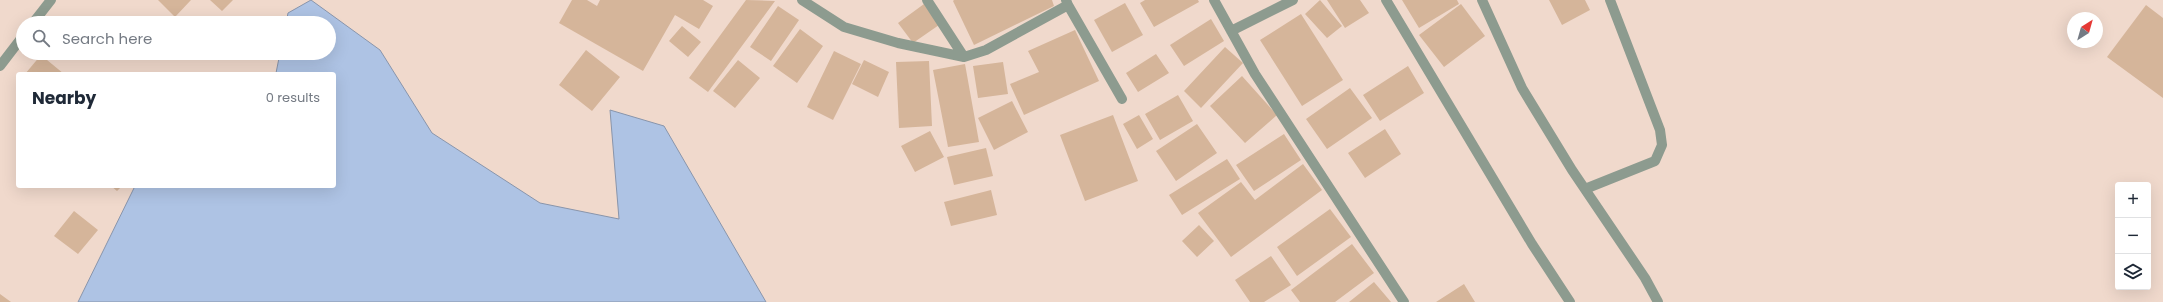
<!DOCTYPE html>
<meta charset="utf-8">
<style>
body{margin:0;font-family:Poppins,sans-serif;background:#f2f2f3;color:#1f2937}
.controls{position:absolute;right:12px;bottom:12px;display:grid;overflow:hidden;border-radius:4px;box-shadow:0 4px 16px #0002}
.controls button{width:36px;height:36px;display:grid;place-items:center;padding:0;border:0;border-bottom:1px solid #e0e1e3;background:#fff;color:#1f2937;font:20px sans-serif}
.compass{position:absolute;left:2067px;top:12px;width:36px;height:36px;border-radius:50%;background:#fff;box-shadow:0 4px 16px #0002;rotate:37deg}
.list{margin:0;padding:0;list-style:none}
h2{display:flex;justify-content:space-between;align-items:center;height:52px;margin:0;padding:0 16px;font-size:17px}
h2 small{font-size:13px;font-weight:400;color:#747a83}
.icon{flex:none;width:22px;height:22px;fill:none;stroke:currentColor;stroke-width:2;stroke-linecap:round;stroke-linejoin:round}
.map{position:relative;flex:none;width:2163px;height:302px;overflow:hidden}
.search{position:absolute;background:#fff;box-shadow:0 4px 16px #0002;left:16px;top:16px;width:320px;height:44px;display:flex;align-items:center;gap:10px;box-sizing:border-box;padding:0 14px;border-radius:22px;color:#747a83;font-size:15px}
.panel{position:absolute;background:#fff;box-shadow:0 4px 16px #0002;left:16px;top:72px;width:320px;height:116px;border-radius:4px}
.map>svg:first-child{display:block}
.water{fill:#aec3e4;stroke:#8995ab}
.building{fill:#d5b59a}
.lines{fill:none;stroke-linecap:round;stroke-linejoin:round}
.minor{stroke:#8d9b8f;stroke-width:10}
</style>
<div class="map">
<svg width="2163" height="302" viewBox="0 0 2163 302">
<rect width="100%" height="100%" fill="#f0d9cc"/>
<path class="water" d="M311,0L380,50L432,133L540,203L619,219L610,110L664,126L766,302H78L135,186H334V74H271L276,73L280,53H329V23H286L288,13Z"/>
<path class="building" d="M158,0H191L175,17Z
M210,0H233L222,11Z
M572,0H587L597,6L600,0H703L713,6L699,29L675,15L643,71L559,23Z
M746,0L775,1L708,92L689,78Z
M954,0H1052L1054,6L974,45L953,1Z
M1145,0H1198L1199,2L1154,27L1140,3Z
M1320,0L1342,26L1327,38L1305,14Z
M1327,0H1360L1369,13L1345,28Z
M1402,0H1457L1459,4L1419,28Z
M1549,0H1585L1590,10L1562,25Z
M1125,3L1143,35L1112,52L1094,20Z
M924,4L939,25L913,43L898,23Z
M1461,4L1485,36L1444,67L1419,35Z
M2146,5L2163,18V98L2107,57Z
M778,6L799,20L771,61L750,47Z
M1301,14L1343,80L1302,106L1260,40Z
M1211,19L1224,41L1184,66L1170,45Z
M682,26L701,42L688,57L669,41Z
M800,29L823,46L797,83L773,66Z
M1075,30L1099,81L1024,115L1010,84L1039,72L1028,51Z
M1225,47L1243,63L1201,108L1184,91Z
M586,50L620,77L592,111L559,85Z
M834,51L861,64L833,120L807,107Z
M1156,54L1169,73L1138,92L1126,73Z
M41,55L64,74H25Z
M738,60L760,78L735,108L713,91Z
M864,60L889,72L878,97L852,84Z
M929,61L932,126L899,128L896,62Z
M1003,62L1008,94L978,98L973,66Z
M965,64L979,142L948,147L933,70Z
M1408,66L1424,93L1380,121L1363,95Z
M1242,76L1277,115L1245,143L1210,106Z
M1350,88L1372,118L1327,149L1306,119Z
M1178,95L1193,121L1160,140L1145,114Z
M1012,101L1028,132L994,150L978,118Z
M1113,115L1138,181L1085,201L1060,135Z
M1139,115L1153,139L1137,149L1123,124Z
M1197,124L1217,153L1176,181L1156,151Z
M1385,129L1401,154L1365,178L1348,153Z
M930,131L944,157L915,172L901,146Z
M1284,134L1301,160L1254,191L1236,165Z
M986,148L993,176L954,185L947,157Z
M1227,159L1240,179L1182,215L1169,195Z
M1303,164L1322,190L1231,257L1198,213L1241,182L1255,200Z
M111,186H122L117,191Z
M991,190L997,215L951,226L944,202Z
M1330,209L1351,237L1297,276L1277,247Z
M74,211L98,230L78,254L54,236Z
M1199,225L1214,241L1197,257L1182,241Z
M1352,244L1374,273L1335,302H1300L1291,290Z
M1271,256L1291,285L1264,302H1250L1235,280Z
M1374,282L1391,302H1349Z
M1464,284L1475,302H1436Z
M0,294L11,302H0Z"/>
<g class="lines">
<path class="minor" d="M802,0L844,27L898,43L964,57L986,50L1068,5L1066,0
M927,0L964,57
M1214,0L1255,74L1404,302
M1386,0L1532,244L1570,302
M1482,0L1522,88L1572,170L1645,278L1658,302
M1068,5L1122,99
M33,23L51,0
M1231,31L1293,0
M0,66L23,36
M1585,189L1655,161L1662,145L1660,130L1610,0"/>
</g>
</svg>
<div class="controls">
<button>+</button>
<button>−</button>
<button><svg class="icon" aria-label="layers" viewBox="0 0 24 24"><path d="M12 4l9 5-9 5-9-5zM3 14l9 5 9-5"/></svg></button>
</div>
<svg class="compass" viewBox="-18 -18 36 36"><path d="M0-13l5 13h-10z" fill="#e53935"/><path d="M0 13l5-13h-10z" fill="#747a83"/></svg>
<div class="search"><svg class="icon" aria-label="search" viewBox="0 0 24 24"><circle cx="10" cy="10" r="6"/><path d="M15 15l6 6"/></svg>Search here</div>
<section class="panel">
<h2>Nearby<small>0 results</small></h2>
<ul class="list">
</ul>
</section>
</div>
